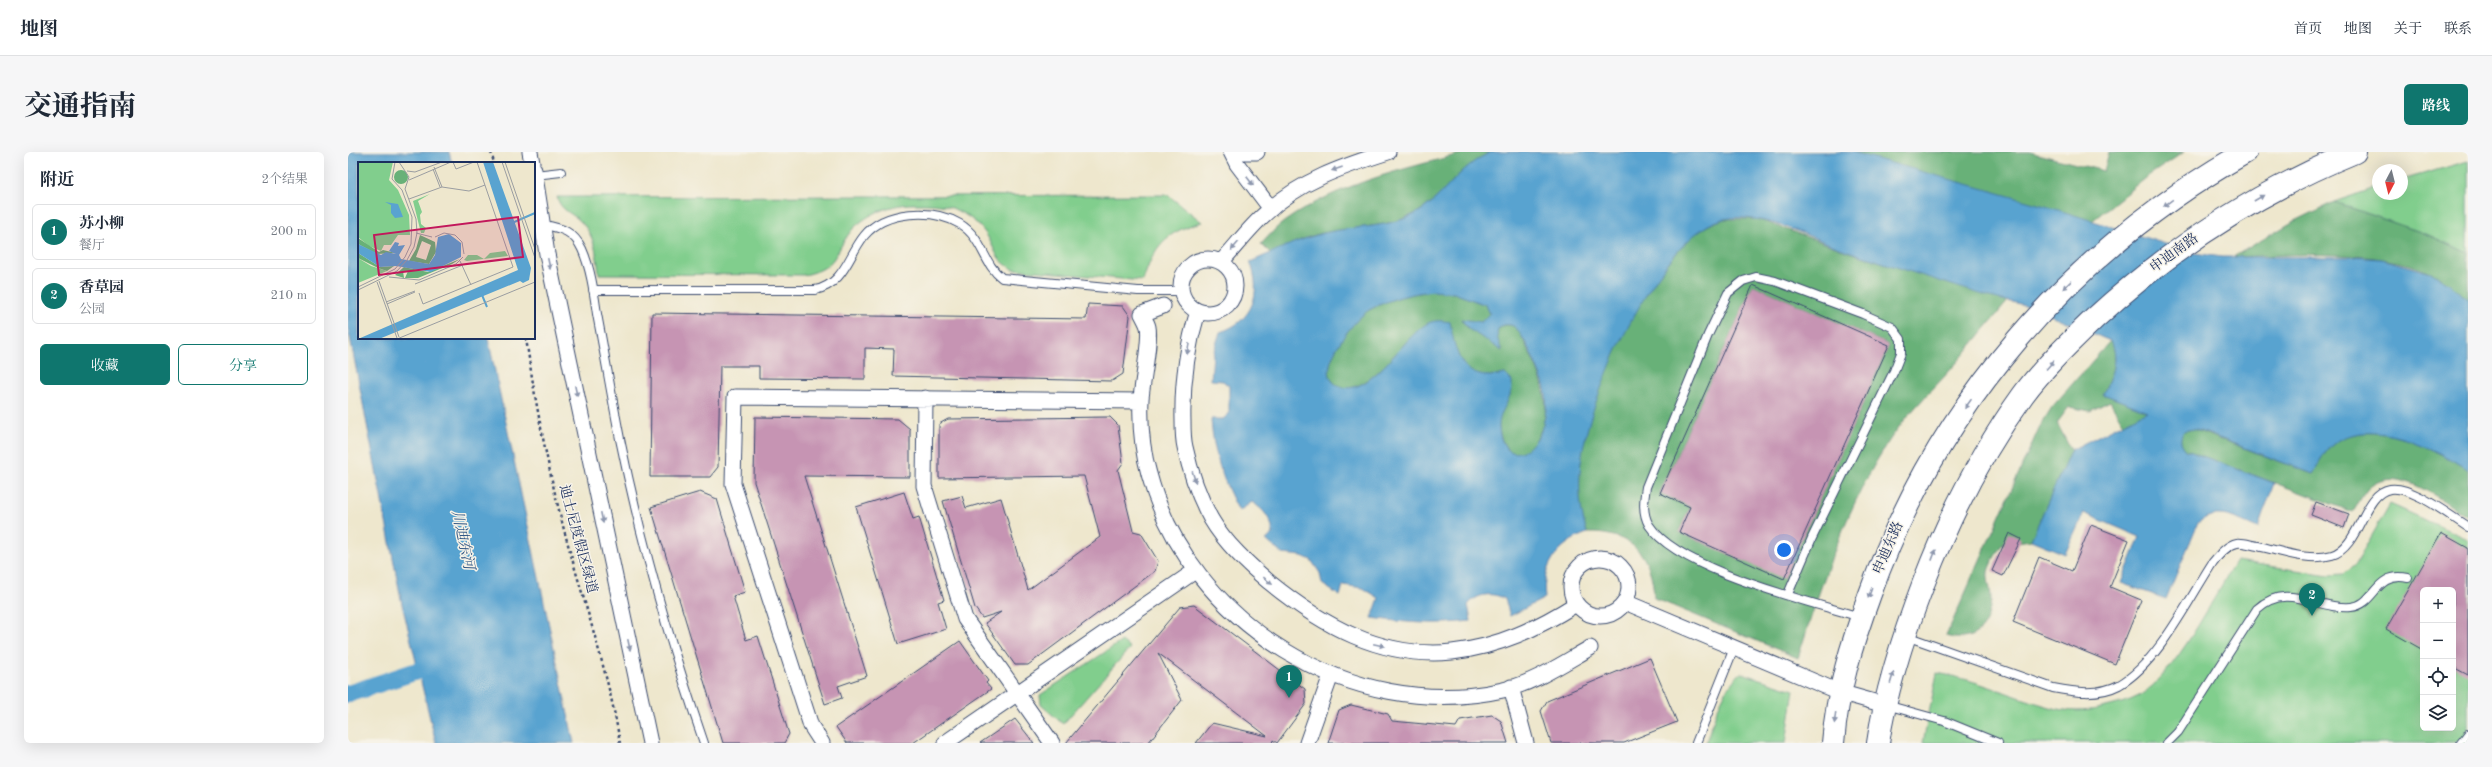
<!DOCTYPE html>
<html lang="zh">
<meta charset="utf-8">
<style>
body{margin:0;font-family:"Old Standard TT","Noto Serif SC",serif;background:#f6f6f7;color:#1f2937}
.controls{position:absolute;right:12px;bottom:12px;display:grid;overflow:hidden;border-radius:6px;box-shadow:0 4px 16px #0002}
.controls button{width:36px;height:36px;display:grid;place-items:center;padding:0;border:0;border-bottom:1px solid #e0e1e3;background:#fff;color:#1f2937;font:20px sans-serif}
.compass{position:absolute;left:2024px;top:12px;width:36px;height:36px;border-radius:50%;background:#fff;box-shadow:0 4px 16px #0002;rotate:187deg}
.you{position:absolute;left:1436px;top:398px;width:14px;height:14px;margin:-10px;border:3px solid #fff;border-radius:50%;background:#1a73e8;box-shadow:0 0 0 6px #1a73e833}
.badge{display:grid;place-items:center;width:26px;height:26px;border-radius:50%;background:#0f766e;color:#fff;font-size:13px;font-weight:700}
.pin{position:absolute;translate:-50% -33px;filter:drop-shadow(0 1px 2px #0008)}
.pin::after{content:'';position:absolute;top:21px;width:14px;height:12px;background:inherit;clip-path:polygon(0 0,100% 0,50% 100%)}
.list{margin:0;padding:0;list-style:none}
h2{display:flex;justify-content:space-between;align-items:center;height:52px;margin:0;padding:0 16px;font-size:17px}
h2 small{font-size:13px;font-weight:400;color:#747a83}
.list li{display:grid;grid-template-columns:26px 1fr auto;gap:12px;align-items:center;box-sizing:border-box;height:56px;margin:0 8px 8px;padding:0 8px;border:1px solid #e0e1e3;border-radius:6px}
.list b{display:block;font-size:15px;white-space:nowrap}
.list p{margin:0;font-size:13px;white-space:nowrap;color:#747a83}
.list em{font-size:13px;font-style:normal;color:#747a83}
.actions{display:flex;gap:8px;padding:12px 16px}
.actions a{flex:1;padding:9px 0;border:1px solid #0f766e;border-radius:6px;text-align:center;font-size:14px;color:#0f766e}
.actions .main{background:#0f766e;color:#fff}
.icon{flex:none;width:22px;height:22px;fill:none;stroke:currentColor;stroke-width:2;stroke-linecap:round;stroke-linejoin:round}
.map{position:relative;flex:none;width:2120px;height:591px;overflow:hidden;border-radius:6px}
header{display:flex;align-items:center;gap:24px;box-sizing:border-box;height:56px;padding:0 20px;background:#fff;border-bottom:1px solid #e0e1e3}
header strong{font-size:19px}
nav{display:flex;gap:22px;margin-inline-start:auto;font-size:14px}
.intro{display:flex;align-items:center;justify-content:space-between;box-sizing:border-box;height:96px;padding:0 24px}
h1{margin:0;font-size:28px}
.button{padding:10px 18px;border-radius:6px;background:#0f766e;color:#fff;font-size:14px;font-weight:700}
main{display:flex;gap:24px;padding:0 24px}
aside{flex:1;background:#fff;border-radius:6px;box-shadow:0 4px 16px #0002}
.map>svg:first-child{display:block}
.green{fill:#81ce8d;stroke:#4e7e76;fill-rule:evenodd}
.forest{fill:#68b178;stroke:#42706b;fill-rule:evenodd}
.water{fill:#59a3d0;stroke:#3a6997;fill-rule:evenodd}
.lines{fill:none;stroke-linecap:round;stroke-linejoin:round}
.canal{stroke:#59a3d0;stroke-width:18}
.building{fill:#c694b3}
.lane-casing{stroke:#3b4b6f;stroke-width:10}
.street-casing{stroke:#3b4b6f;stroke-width:17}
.secondary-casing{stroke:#3b4b6f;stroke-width:24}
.path{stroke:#3b4b6f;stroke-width:2.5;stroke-dasharray:3 3;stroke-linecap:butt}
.lane{stroke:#fff;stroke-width:8}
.street{stroke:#fff;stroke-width:15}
.secondary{stroke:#fff;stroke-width:22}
.oneway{fill:#8d97ae}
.labels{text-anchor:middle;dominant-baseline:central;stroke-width:3;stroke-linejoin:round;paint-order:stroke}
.street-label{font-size:14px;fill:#1b2f5e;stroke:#f7f3e8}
.water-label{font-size:15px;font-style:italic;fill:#315886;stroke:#f7f3e8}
.inset-river{fill:none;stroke:#59a3d0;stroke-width:2}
.inset-road{fill:none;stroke:#9a9da1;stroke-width:1}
.view{fill:#c2185b;fill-opacity:0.15;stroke:#c2185b;stroke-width:2}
.inset-edge{fill:none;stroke:#1b2f5e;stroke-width:2}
</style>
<header>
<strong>地图</strong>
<nav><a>首页</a><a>地图</a><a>关于</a><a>联系</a></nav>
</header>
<div class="intro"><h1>交通指南</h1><a class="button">路线</a></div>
<main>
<aside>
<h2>附近<small>2个结果</small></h2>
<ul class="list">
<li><span class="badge">1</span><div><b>苏小柳</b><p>餐厅</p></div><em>200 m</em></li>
<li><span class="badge">2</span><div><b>香草园</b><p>公园</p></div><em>210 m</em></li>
</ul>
<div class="actions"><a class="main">收藏</a><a>分享</a></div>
</aside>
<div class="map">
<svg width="2120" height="591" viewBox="0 0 2120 591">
<rect width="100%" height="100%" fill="#f7f3e8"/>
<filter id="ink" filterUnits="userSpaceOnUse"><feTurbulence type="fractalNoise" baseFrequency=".025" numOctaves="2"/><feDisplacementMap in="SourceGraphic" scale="8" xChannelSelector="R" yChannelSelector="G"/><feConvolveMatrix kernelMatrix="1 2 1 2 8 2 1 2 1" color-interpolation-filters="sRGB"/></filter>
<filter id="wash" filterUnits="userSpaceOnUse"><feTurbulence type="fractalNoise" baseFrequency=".012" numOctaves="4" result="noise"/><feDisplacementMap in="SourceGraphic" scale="16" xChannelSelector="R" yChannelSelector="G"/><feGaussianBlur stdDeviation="0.9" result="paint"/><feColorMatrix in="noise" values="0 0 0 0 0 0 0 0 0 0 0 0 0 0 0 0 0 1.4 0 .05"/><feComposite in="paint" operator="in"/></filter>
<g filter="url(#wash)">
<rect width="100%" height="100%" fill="#eee7cd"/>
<path class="green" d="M2120,9V101L2078,82L1986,50L2030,35V42H2054V28Z
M820,43L854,70C817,80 806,94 795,129L665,117C647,108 648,98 638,82C631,72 621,64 610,59C599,52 584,52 571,52C546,51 520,60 503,79C485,102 490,116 456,123L251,122C249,104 247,84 234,71C224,60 213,60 209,45Z
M2042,352L2120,387V591H1575L1589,521C1631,528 1662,544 1702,555C1719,560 1737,560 1754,556C1766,553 1780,550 1791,544C1828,522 1865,446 1888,409L1981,423L1995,422L2007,413ZM2075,438H2105V576H2075Z
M774,489L782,496L715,572L693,553L692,543Z
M1393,521L1446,538L1438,591H1358C1364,570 1376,534 1393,521Z"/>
<path class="forest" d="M1119,0H1144C1108,15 1096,47 1066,62C1036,77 1003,74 971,82C954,86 938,95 923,102L913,92C921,84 928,75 937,69C991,31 1056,17 1119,0Z
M1504,0H1681L1756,19L1761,0H1836L1797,26L1744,69Z
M1986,50L2078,82L2120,101V148C2109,138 2098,128 2083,121C2029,96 1944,103 1885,105L1941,72Z
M1376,67H1409L1504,101L1660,149C1639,174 1619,200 1597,224C1579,243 1561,261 1545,283C1500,349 1474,430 1450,506L1306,446C1305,403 1283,380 1239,381C1233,364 1230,348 1231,330C1233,255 1290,133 1347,82C1355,75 1365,71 1376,67ZM1405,133L1541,193L1436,426L1331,380L1342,355L1312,341Z
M1085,139L1106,141L1138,153L1142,162L1134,170L1113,168L1121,177L1154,198C1151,193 1147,184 1150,178C1153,171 1164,172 1168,176C1173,182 1177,191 1180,198C1195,226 1207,260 1187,289C1182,295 1178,301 1170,301C1155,303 1149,277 1151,266C1152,257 1160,246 1164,239L1157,222C1114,232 1108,204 1101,170C1093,169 1085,168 1078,173C1056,184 1019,250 989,233C964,219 1006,167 1021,158C1041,147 1063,141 1085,139Z
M1762,189C1771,208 1763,224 1755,242L1799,259L1775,272L1762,249L1742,259L1721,255L1709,271L1723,298L1683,388L1654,392C1650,400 1642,411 1640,420C1639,428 1643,438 1643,445C1643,473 1627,493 1598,484L1691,276L1704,255Z
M1845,277L1965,322C1970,314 1974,304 1981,296C2017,260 2087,296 2120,318V365C2095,350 2045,307 2018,339C2013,345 2009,354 2005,360L1838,298C1831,291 1831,287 1836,279Z"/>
<path class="water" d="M0,0H101L104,11H11V186H140L226,591H88L54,452L0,175Z
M1144,0H1504L1704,56L1846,101L1874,105H2002L2034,107L2083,121L2103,132L2120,148V318C2087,296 2016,260 1981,296C1974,304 1970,314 1965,322L1858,281L1845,277L1836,279C1831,287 1832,291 1838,298L1926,331L1910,376C1889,368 1870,354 1850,371L1818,447L1773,431L1792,385L1736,361L1717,402L1683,388L1723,298L1799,259L1755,242C1763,224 1771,208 1762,189C1734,177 1705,163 1676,153C1665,150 1653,148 1642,145C1597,131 1551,116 1506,101C1468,89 1416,59 1376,67C1330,77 1285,162 1267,202C1243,258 1219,320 1239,381C1209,392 1193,415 1197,446L1162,464L1157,447C1145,440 1129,441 1120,453L1123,469C1089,473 1058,471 1024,466L1031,446L1015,436L995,433L992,444L974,432L972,421L963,408L954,404L934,402L918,388L925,382C924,367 916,358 904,350L891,359C875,330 865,300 863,267H875L881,262V234L875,229L863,228L865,202L872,180C904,170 915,141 902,110C924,101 946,89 969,83C1001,73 1036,78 1067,62C1097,46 1109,14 1144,0ZM1085,139L1106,141L1138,153L1142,162L1133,170L1113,167L1121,177L1154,199C1151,192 1144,176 1156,173C1160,172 1165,173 1168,176C1176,184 1194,224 1197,237C1200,250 1198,265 1193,279C1187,295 1164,313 1154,289C1143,262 1165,253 1164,229L1157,222C1114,232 1108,204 1102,170C1096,169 1089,168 1083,170C1058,178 1022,251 989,233C964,219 1006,167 1021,158C1041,147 1063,141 1085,139Z"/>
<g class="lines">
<path class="canal" d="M0,542L93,511"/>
</g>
<g id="blocks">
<path class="building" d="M1405,133L1541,193L1436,427L1331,380L1342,355L1312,341Z
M740,152L775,154L782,164L775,222L764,229L545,224L546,197L517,196V227L411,226V214H372L370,315L362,325H302L304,161L738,167Z
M407,265L550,267L562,277V325L456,324L519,524L490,534L494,546L477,552L406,330Z
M762,265L770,273L775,311L770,318L785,379L793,381L810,409L807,419L680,513H667L637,471L653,460L634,466L627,456L595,349L614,344L618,356L653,346L680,438L752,385L736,324L591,326V272L600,267Z
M352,340L369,347L397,440L385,444L398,488L410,484L441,582L436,591H375L303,355Z
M556,340L565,367L571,365L596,448L590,450L598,477L550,492L508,355Z
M1968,350L2001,362L1996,376L1963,363Z
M1743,373L1781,388L1762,435L1793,448L1767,512L1665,470L1691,405L1724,419Z
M1661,381L1673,387L1655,424L1644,419Z
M2093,381L2120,396V523L2105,515V438H2075V498L2038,477Z
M846,453L957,537L958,552L929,591L925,588L924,591H848L864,571L919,584L810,501L834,548L800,591H718L832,455Z
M612,489L640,529L638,531L643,537L565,591H499L488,575Z
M1302,506L1329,570L1276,591H1203L1193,559L1199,549Z
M1003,553L1040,562L1044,569L1108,575L1112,568L1144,563L1153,569L1160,591H980L991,558Z
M667,567L686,591H632Z"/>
</g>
</g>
<g filter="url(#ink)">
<use href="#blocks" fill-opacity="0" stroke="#3b4b6f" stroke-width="1"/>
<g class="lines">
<g class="lane-casing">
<path id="lane" d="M187,23L213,20
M196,73C214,76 226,80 234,97C243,117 246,141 249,162C257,204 264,246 272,287C293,390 322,492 356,591
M245,138H467C496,132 500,104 516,84C537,58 585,56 612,72C635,86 635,112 654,126L790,139H834
M1440,442L1464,386L1546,219L1553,201V187L1544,175L1515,162L1427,129L1408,125L1395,129L1380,141L1360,183L1298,335C1296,347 1294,361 1301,373C1330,418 1460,449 1512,465
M1558,484L1705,536C1726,540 1750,544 1771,533C1810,511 1841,447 1865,410C1871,403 1879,393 1889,391C1895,390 1903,393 1910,394C1933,399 1961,410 1984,403C2012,395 2015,341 2042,337C2063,333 2102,364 2120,375
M1538,553L1596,569L1650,591
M1348,591L1386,496
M1819,591L1830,580L1909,457C1939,429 1969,458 2003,455C2028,453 2026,419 2060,426
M2113,591L2120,582"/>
</g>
<g class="street-casing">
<path id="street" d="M182,0L184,11
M883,0L889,12L923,57
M890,0H909
M186,18L199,102L302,591
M833 134a27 27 0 1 1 54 0a27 27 0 1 1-54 0Z
M873,110C888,94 901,76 917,62C951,29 996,14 1040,0
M815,154L794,162C796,166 799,171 800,175C803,188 794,231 793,247C792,271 794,298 801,322C840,470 1004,572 1155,538C1186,531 1214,512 1242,496
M850,159C839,195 834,231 835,269C835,277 835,287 837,295C842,319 851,345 863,367C877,391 900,412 921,430C974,473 1033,507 1104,500C1150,495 1190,476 1228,452
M577,246L576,334L617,467L704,591
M1223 435a29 29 0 1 1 58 0a29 29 0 1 1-58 0Z
M1277,450L1491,540L1537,553
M1163,535L1178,591
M474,591L463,574L385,332L387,245L793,249
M597,591L847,419
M959,591L983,523"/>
</g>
<g class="secondary-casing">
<path id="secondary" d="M1485,591C1489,539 1504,491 1522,442C1590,252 1723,99 1898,0
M1530,591C1538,536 1556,482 1576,430C1601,365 1634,300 1675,243C1695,216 1721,191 1746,167C1823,96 1910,40 2007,0"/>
</g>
<path class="path" d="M143,0L146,11
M178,186C187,249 199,312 215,374C234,446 260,517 272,591"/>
<use href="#lane" class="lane"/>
<use href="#street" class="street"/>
<use href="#secondary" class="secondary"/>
</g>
<defs><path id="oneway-solid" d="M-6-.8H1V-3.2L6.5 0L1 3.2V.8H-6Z"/></defs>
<g class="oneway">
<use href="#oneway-solid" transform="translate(989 17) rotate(161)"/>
<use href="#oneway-solid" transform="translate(902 29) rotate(53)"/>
<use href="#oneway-solid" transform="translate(1911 46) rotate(-30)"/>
<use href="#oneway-solid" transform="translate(1820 51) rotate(144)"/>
<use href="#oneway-solid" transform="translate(887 94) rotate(131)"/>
<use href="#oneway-solid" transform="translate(201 112) rotate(78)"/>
<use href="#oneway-solid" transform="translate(1719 133) rotate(136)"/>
<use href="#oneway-solid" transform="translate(840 197) rotate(101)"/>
<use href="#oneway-solid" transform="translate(1702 213) rotate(-48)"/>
<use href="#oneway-solid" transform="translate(228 239) rotate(78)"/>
<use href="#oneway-solid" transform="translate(1620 252) rotate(125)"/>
<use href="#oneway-solid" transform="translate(846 325) rotate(73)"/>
<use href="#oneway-solid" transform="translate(254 366) rotate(78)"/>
<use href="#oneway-solid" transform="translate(1586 403) rotate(-69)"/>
<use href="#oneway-solid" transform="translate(920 429) rotate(39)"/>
<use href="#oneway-solid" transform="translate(1522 441) rotate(110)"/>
<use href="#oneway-solid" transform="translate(281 493) rotate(78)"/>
<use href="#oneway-solid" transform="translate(1031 493) rotate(12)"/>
<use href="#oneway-solid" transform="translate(1544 526) rotate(-73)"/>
<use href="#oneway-solid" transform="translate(1487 566) rotate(97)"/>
</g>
</g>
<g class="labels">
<g class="street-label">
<text transform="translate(1826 101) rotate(-36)">申迪南路</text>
<text transform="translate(230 387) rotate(75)">迪士尼度假区绿道</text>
<text transform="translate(1540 396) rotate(-67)">申迪东路</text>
</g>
<g class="water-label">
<text transform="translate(114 388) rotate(78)">川迪东河</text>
</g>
</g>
<g transform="translate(10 10)">
<rect width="177" height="177" fill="#eee7cd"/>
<path d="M0,0H35L31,18L40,28L51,53L52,73H40L33,83H26L23,89L11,84L0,75ZM72,32L60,39L64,50L62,53L63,62L68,66L66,71H63L55,39ZM147,89L150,94L109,99L106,98L110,93H119L126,97L132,91ZM0,96L13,104L29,109L0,121Z" fill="#81ce8d"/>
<path d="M36 15a7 7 0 1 1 14 0a7 7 0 1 1-14 0ZM62,73L77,80L78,90L71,102L51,99L58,87ZM64,79L73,83L68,98L58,95ZM0,76L21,90L25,88L38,91L19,92L0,82ZM0,91L22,105L36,104L29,109L20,106L0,96ZM102,97L94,102L60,116H47L50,109H45L46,116L37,113L46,105L70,110Z" fill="#68b178" fill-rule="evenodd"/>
<path d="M125,0H135L173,106L171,118L165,121L162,119L21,177H0L160,108ZM27,40L40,42L45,55L37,56L33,51V43ZM91,72L103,81V95L73,110L38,104L22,105L0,91V82L23,93L28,90L38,92L31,89L37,80L41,81L40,84L47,83L41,93L43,97L71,102L77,93L80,75Z" fill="#59a3d0"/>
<path class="inset-river" d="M154,61L177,51M124,133L129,145"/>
<path class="inset-road" d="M95,0L98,7L116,0M144,0L177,96M147,0L177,87M76,5L84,25M75,7L82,25M49,9L57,10L84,0M51,18L93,0M51,37L84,25L111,29L127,23M58,71L74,75M77,75L86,71L97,73L104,80L106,92M102,99L113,123M31,115L61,118L98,102L105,95M21,119L41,175M19,120L39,176M57,122L105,103M0,125L37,107L47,95L53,82L54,55L44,28L34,17L37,0M0,128L39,109L49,98L56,85L59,71L58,57L47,27L51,15L41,0M61,131L65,142L155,105L119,0M28,140L57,129M29,142L57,130M39,177L177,120"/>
<path class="view" d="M160,55L165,95L21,113L16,73Z"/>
<rect width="177" height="177" class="inset-edge"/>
</g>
</svg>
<div class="controls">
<button>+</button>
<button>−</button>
<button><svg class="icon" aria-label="locate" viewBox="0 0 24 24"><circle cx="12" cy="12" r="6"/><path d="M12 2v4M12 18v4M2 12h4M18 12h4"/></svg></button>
<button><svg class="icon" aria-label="layers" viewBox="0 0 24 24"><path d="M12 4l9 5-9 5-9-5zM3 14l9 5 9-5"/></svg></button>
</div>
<svg class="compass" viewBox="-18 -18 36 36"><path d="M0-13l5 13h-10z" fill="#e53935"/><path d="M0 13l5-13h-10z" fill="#747a83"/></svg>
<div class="you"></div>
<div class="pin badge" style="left:941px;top:546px">1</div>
<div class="pin badge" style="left:1964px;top:464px">2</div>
</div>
</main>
